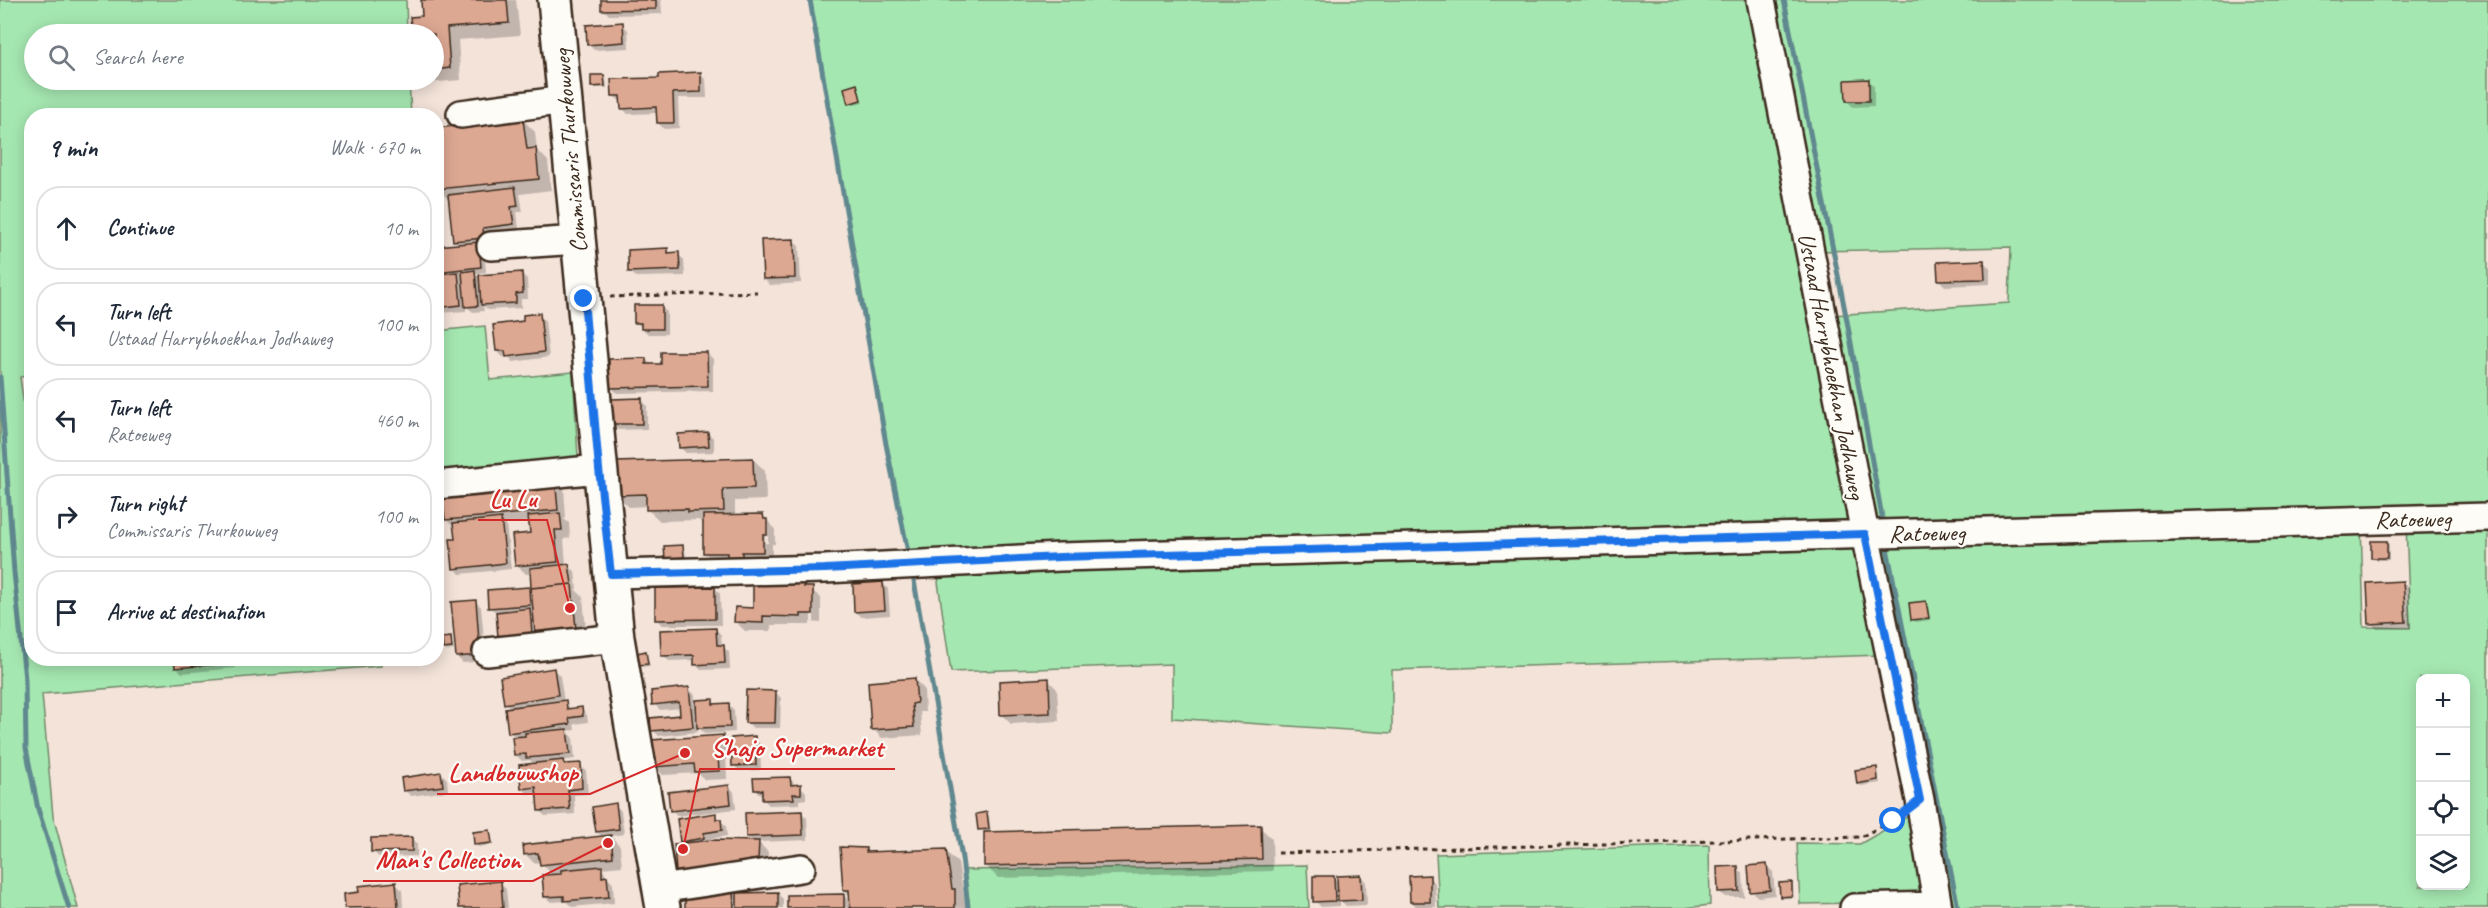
<!DOCTYPE html>
<meta charset="utf-8">
<style>
body{margin:0;font-family:Caveat,sans-serif;background:#f2f2f3;color:#1f2937}
.controls{position:absolute;right:18px;bottom:18px;display:grid;overflow:hidden;border-radius:12px;box-shadow:0 3px 15px #0003}
.controls button{width:54px;height:54px;display:grid;place-items:center;padding:0;border:0;border-bottom:2px solid #e0e1e3;background:#fff;color:#1f2937;font:30px sans-serif}
.stop{position:absolute;width:18px;height:18px;margin:-14px;border:4px solid #1a73e8;border-radius:50%;background:#fff}
.stop.end{background:#1a73e8;border-color:#fff;box-shadow:0 2px 6px #0008}
.list{margin:0;padding:0;list-style:none}
h2{display:flex;justify-content:space-between;align-items:center;height:78px;margin:0;padding:0 24px;font-size:26px}
h2 small{font-size:20px;font-weight:400;color:#747a83}
.list li{display:grid;grid-template-columns:39px 1fr auto;gap:18px;align-items:center;box-sizing:border-box;height:84px;margin:0 12px 12px;padding:0 12px;border:2px solid #e0e1e3;border-radius:24px}
.list b{display:block;font-size:22px;white-space:nowrap}
.list p{margin:0;font-size:20px;white-space:nowrap;color:#747a83}
.list em{font-size:20px;font-style:normal;color:#747a83}
.icon{flex:none;width:33px;height:33px;fill:none;stroke:currentColor;stroke-width:2;stroke-linecap:round;stroke-linejoin:round}
.map{position:relative;flex:none;width:2488px;height:908px;overflow:hidden}
.search{position:absolute;background:#fff;box-shadow:0 3px 15px #0003;left:24px;top:24px;width:420px;height:66px;display:flex;align-items:center;gap:15px;box-sizing:border-box;padding:0 21px;border-radius:33px;color:#747a83;font-size:22px}
.panel{position:absolute;background:#fff;box-shadow:0 3px 15px #0003;left:24px;top:108px;width:420px;height:558px;border-radius:24px}
.map>svg:first-child{display:block}
.green{fill:#a5e7b1;stroke:#708868;stroke-width:1.5;fill-rule:evenodd}
.shadow{fill:#0003;fill-rule:evenodd}
.lines{fill:none;stroke-linecap:round;stroke-linejoin:round}
.stream{stroke:#61888f;stroke-width:5}
.building{fill:#dda892;stroke:#3b2a1e;stroke-width:1.5}
.minor-casing{stroke:#3b2a1e;stroke-width:32}
.major-casing{stroke:#3b2a1e;stroke-width:38}
.path{stroke:#3b2a1e;stroke-width:3;stroke-dasharray:4.5 4.5;stroke-linecap:butt}
.minor{stroke:#fdfcf7;stroke-width:27}
.major{stroke:#fdfcf7;stroke-width:33}
.route{stroke:#1a73e8;stroke-width:8}
.labels{text-anchor:middle;dominant-baseline:central;stroke-width:4.5;stroke-linejoin:round;paint-order:stroke}
.street-label{font-size:24px;fill:#3b2a1e;stroke:#fdfcf7}
.leader{fill:none;stroke:#d62828;stroke-width:2}
.callout-dot{fill:#d62828;stroke:#fdfcf7;stroke-width:2}
.callout-label{font-size:26px;text-anchor:middle;font-weight:bold;fill:#d62828;stroke:#fdfcf7;stroke-width:4.5;stroke-linejoin:round;paint-order:stroke}
</style>
<div class="map">
<svg width="2488" height="908" viewBox="0 0 2488 908">
<rect width="100%" height="100%" fill="#f3e3d9"/>
<filter id="ink" filterUnits="userSpaceOnUse"><feTurbulence type="fractalNoise" baseFrequency=".0167" numOctaves="2"/><feDisplacementMap in="SourceGraphic" scale="12" xChannelSelector="R" yChannelSelector="G"/><feConvolveMatrix kernelMatrix="1 2 1 2 8 2 1 2 1" color-interpolation-filters="sRGB"/></filter>
<g filter="url(#ink)">
<path class="green" d="M0,0H406L407,34H34V80H409L411,115L32,116V375L20,377L28,434H32V658H381V666L42,694L53,816L78,908H0Z
M810,0H1757L1860,528L909,558L886,444Z
M1771,0H2488V512L1873,525L1833,315L2009,303L2011,247L1818,251Z
M485,326L490,380L573,372L578,457L576,463L437,482L436,331Z
M2488,522V908H1945L1879,558L1881,541L2361,523L2364,627L2410,628L2406,524ZM2420,678H2466V886H2420Z
M1855,541L1883,655L1392,670V733L1172,718V664L951,672L938,582L941,572Z
M1912,814L1926,897L1912,902L1800,904L1797,843L1860,844Z
M1709,845L1710,905L1684,908H1439L1436,854Z
M1307,865L1309,908H970L965,870Z"/>
<path class="shadow" d="M422,0H516L520,35L458,40L461,80L428,83L425,80H434V34H413L412,19L423,18Z
M603,0H661L662,14L609,15L603,9Z
M622,24L628,30L629,48L594,50L588,44Z
M700,74L706,80L707,98H678L679,128L664,129L658,123V113L628,114L622,108V102L613,96Z
M604,77L606,79L607,88H595L593,86Z
M1868,80L1874,86V106L1853,107L1847,101Z
M856,86L863,103L852,105L850,103Z
M523,120L535,132L537,150L548,161L551,190L520,194L523,212H517L519,229L488,233L489,243L484,249L486,272L473,274L474,276L521,273L527,279L528,299H521V308L488,310L483,305L484,311L473,312L466,306V311L440,313L436,310V248L459,245L455,241L450,201L438,189L436,129Z
M793,240L799,246L801,283L770,285L764,279Z
M668,250L672,254H678L684,260L685,276L636,277L630,272Z
M1984,262L1990,268V284L1945,286L1939,280Z
M661,307L667,312V334H648L636,322Z
M539,315L545,321L549,357L513,362L508,356L503,357L497,351L525,322Z
M707,353L713,359V391L617,393L611,387L646,359L652,366L662,365Z
M642,400L647,406V429L618,430L612,424Z
M708,433L714,439V452L686,453L681,448Z
M753,459L765,471L766,500L735,501V516H763L772,525L775,530V544H772V561L714,562L704,552V524L698,520L660,521L647,509V506L629,507L617,495ZM765,523H768V543H765Z
M555,479L564,488L566,518L564,519L569,523L570,538L564,539L566,565L575,571L577,589H575L583,597L587,641L549,644L537,632L538,639L506,642L500,637L498,613L490,608L528,589L533,594L531,574H526L517,565L531,535L530,522L506,524L511,569L460,574L455,568V528L446,520Z
M2387,542L2389,545V560H2375L2372,557Z
M682,546L685,549L686,559L669,560L666,558Z
M436,554L440,557L441,574H437L436,586Z
M803,583L821,598V623L810,622V625H771V631H745L736,622L785,587ZM811,593L814,596V622H811Z
M883,583L888,589L890,615L861,617L855,611Z
M2403,583L2409,588L2411,628L2377,629L2371,623Z
M715,588L720,594L721,625H662L656,619Z
M475,601L481,607L486,661L463,663L457,657Z
M1926,602L1928,605L1930,620L1915,622L1913,620Z
M716,629L721,635L722,646L729,652L730,669L701,670L695,664V660L669,661L663,655Z
M450,639L454,650L447,651L444,649Z
M645,653L650,666L642,667L640,664Z
M175,658H236V668L182,673L176,667Z
M554,670L560,676L564,702L572,710L581,709L587,715L588,722L574,724L575,730L567,731L573,737L575,759L561,761L566,766L580,765L586,771L588,794L574,795L575,814L545,816L539,810L538,793L528,794L522,788L535,765L530,760L522,761L516,755V738L510,732L511,709L506,703Z
M915,680L924,689L925,712H920L922,735L882,738L873,729Z
M1048,680L1057,689L1059,721L1011,724L1002,715Z
M689,689L695,695V702L712,701L716,705L728,704L734,710L735,732L705,734L697,726L698,732L659,736L653,730L681,716V708L660,710L654,704Z
M775,692L781,698L780,728H753L747,722Z
M723,737L733,747L754,738L760,744L761,770L739,771L734,765L733,750L726,751L727,779L705,780L698,773L663,775L654,766Z
M1876,768L1880,783L1861,786L1858,783Z
M441,773L447,779L448,791L411,796L405,791Z
M790,778L796,786H800L806,792V799L799,800V804L769,805L763,799V796L755,790Z
M729,786L734,792L736,809L677,816L672,810Z
M615,805L621,811L624,834L611,836L620,846L622,866L601,868L613,884L614,903L572,907L566,901L551,902L545,897L553,876L541,862L534,863L525,854L603,837L597,832Z
M801,812L807,818L808,840L758,842L768,852L767,868L733,891L739,897L777,893L783,899V908H687L686,892L678,873L685,845L681,841L715,815L726,826L727,836L709,839V842L754,843L747,836Z
M986,813L989,816L991,834L1260,827L1272,839L1273,871L998,878L986,866L985,831L979,829Z
M490,831L493,845L478,847L476,844Z
M411,838L417,844V856L379,857L373,852Z
M865,849L870,853L945,851L958,863L966,908H789L843,895L851,903V896L844,890Z
M1767,866L1773,872L1775,895L1758,897L1752,891Z
M1737,867L1743,873L1744,897H1725L1719,891Z
M1361,876L1366,882L1367,905L1346,906L1340,900V906L1321,907L1315,901L1333,877L1339,883Z
M1429,877L1435,883L1436,907H1417L1411,902Z
M500,883L506,889L508,908H460Z
M396,884L402,890L403,908H346L345,895L360,894Z
M1791,884L1793,886L1794,898H1784L1781,896Z"/>
<g class="lines">
<path class="stream" d="M810,0L886,444L909,557
M1784,0L1847,321L1882,517
M0,377L14,572L25,679L26,748L38,809L69,908
M1887,548L1958,908
M913,575L962,858L968,908"/>
</g>
<path class="building" d="M421,0H507L509,23L447,28L450,68L434,70V34H412L410,17L422,16Z
M601,0H656V9L601,10Z
M623,22L624,42L587,45L586,25Z
M701,72V92L673,93L674,123H657L656,107L621,109L620,96H612L611,79L659,78V74Z
M591,75H604L605,86L591,87Z
M1869,79V101H1846L1845,80Z
M857,84L861,100L848,104L844,88Z
M523,119L527,149L536,148L539,179L437,189L436,128Z
M515,187L518,206L511,207L514,224L483,228L484,238L453,241L448,195Z
M794,239L795,278L763,279L761,240Z
M479,242L481,267L436,272V246Z
M668,248V253L679,252L680,270L628,272V250Z
M1984,260L1985,279L1938,280L1937,262Z
M475,270L478,306L465,307L462,272Z
M458,272L461,305L436,308V274Z
M522,272L523,293L516,294V303L481,305L479,275Z
M634,305H662V329H641V323H634Z
M540,313L544,352L506,357L505,351H496L493,325L523,321V315Z
M661,352H707L708,386L609,388V359L646,358V364H661Z
M642,398V424H611V399Z
M708,432L709,446L679,448L678,434Z
M753,458L754,488L723,489L724,511L688,512V509L646,510V494L616,495L615,462Z
M555,477L558,510L445,520L442,492Z
M560,513L562,530H555L558,562L515,566L512,535L530,533L528,516Z
M763,514L764,519H767V535H763V552H742V557L727,558V553H703V515Z
M501,518L506,563L453,569L450,539H455L453,523Z
M2371,541H2387V558H2371Z
M683,545L684,557L665,559L664,546Z
M569,564L572,584L531,588L530,568Z
M783,581H804V587H813V614H801V617L763,616V623L734,622L735,607L753,608V585H783Z
M2403,581L2406,622L2369,624L2367,583Z
M883,582L885,610L854,612L853,584Z
M572,584L576,629L535,633L531,588Z
M529,587L530,605L488,608L487,590Z
M715,587V619L655,620V588Z
M476,600L480,655L456,657L451,602Z
M1926,601L1929,618L1911,620L1909,603Z
M530,608L532,634L498,637L496,612Z
M716,628L717,645H724L725,663L694,665V655L661,656L660,630Z
M451,637L452,648L443,649L442,638Z
M646,651L648,664L638,665L637,653Z
M174,658H231V663L175,668Z
M554,668L558,695L504,704L500,677Z
M915,678L917,703L912,704L914,727L871,730L868,682Z
M1049,678L1050,713L1000,715L999,681Z
M689,687L693,727L651,731L650,718L680,715L679,702L652,705L651,691Z
M746,690L776,691L775,723H745Z
M713,699V704L729,703L730,727L697,728L696,700Z
M566,700L567,709L582,707L583,716L569,718L570,724L508,733L505,708Z
M567,729L570,754L526,758V754L514,755L512,737L525,736V733Z
M723,735V742H717L719,771L695,772L694,764L652,767L651,740Z
M755,736L756,765L732,766L731,738Z
M563,760L564,764L581,763L582,788L568,790L570,809L538,811L536,787L521,789L519,765Z
M1877,767L1878,780L1857,784L1855,770Z
M441,772L443,786L403,791L401,778Z
M790,777L791,785L801,784V794H793L794,799L762,800V790H754L753,778Z
M729,785L731,804L670,811L668,792Z
M616,803L619,829L596,832L592,807Z
M802,811L803,835L746,837L745,813Z
M987,812L989,829L978,830L976,814Z
M716,813V819H721L722,830L704,833V838L680,842L677,819Z
M1261,825L1262,859L984,866V832Z
M490,830L492,843L474,845L473,832Z
M611,835L613,857L540,865L538,853L524,855L523,845Z
M412,837V851L371,852V838Z
M712,840L759,841L758,860H751V870L667,884L666,873L676,872L674,844Z
M840,847L866,848V852L946,849L952,889H955V908H850L849,890H843Z
M1767,864L1770,890L1750,892L1748,866Z
M602,866V877L607,876L609,897L564,901V896L544,897L542,875L561,874V870Z
M1738,866L1739,891L1718,892L1717,867Z
M1361,875L1362,900L1338,901L1337,876Z
M1430,875V902H1410L1409,876Z
M1313,876H1334L1335,901L1313,902Z
M501,881L503,908H459L457,885Z
M396,882L398,907L345,908L344,894L359,892L358,886Z
M1792,882V896L1780,897L1779,883Z
M733,890L734,908H685V892Z
M778,892V908H737V893Z
M844,894V908H787V895Z"/>
<g class="lines">
<g class="minor-casing">
<path id="minor" d="M1761,0L1865,534L1920,800L1938,908
M461,114L565,100
M491,246L578,240
M436,485L599,469
M611,574L825,569L1060,557L2488,517
M487,652L617,638
M660,889L801,868
M1854,908L1937,906"/>
</g>
<g class="major-casing">
<path id="major" d="M555,0L617,638L663,908"/>
</g>
<path class="path" d="M610,297L757,292
M1278,853L1861,837L1900,816"/>
<use href="#minor" class="minor"/>
<use href="#major" class="major"/>
</g>
</g>
<g class="lines" filter="url(#ink)">
<path class="route" d="M584,299L599,469L611,574L825,569L1060,557L1865,534L1920,800L1893,821"/>
</g>
<g class="labels">
<g class="street-label">
<text transform="translate(570 151) rotate(-95)">Commissaris Thurkowweg</text>
<text transform="translate(1832 366) rotate(79)">Ustaad Harrybhoekhan Jodhaweg</text>
<text transform="translate(2413 519) rotate(-1)">Ratoeweg</text>
<text transform="translate(1927 533) rotate(-1)">Ratoeweg</text>
</g>
</g>
<path class="leader" d="M570 608L547 520H478M683 849L700 769H895M685 753L590 794H437M608 843L533 881H363"/>
<g class="callout-dot">
<circle cx="570" cy="608" r="6"/>
<circle cx="683" cy="849" r="6"/>
<circle cx="685" cy="753" r="6"/>
<circle cx="608" cy="843" r="6"/>
</g>
<g class="callout-label">
<text x="513" y="507">Lu Lu</text>
<text x="797" y="756">Shajo Supermarket</text>
<text x="513" y="781">Landbouwshop</text>
<text x="448" y="868">Man's Collection</text>
</g>
</svg>
<div class="controls">
<button>+</button>
<button>−</button>
<button><svg class="icon" aria-label="locate" viewBox="0 0 24 24"><circle cx="12" cy="12" r="6"/><path d="M12 2v4M12 18v4M2 12h4M18 12h4"/></svg></button>
<button><svg class="icon" aria-label="layers" viewBox="0 0 24 24"><path d="M12 4l9 5-9 5-9-5zM3 14l9 5 9-5"/></svg></button>
</div>
<div class="stop" style="left:1893px;top:821px"></div>
<div class="stop end" style="left:584px;top:299px"></div>
<div class="search"><svg class="icon" aria-label="search" viewBox="0 0 24 24"><circle cx="10" cy="10" r="6"/><path d="M15 15l6 6"/></svg>Search here</div>
<section class="panel">
<h2>9 min<small>Walk · 670 m</small></h2>
<ul class="list">
<li><svg class="icon" aria-label="ahead" viewBox="0 0 24 24"><path d="M12 20V5M6 11l6-6 6 6"/></svg><div><b>Continue</b></div><em>10 m</em></li>
<li><svg class="icon" aria-label="left" viewBox="0 0 24 24"><path d="M17 20v-9H6M10 6l-5 5 5 5"/></svg><div><b>Turn left</b><p>Ustaad Harrybhoekhan Jodhaweg</p></div><em>100 m</em></li>
<li><svg class="icon" aria-label="left" viewBox="0 0 24 24"><path d="M17 20v-9H6M10 6l-5 5 5 5"/></svg><div><b>Turn left</b><p>Ratoeweg</p></div><em>460 m</em></li>
<li><svg class="icon" aria-label="right" viewBox="0 0 24 24"><path d="M7 20v-9h11M14 6l5 5-5 5"/></svg><div><b>Turn right</b><p>Commissaris Thurkowweg</p></div><em>100 m</em></li>
<li><svg class="icon" aria-label="arrive" viewBox="0 0 24 24"><path d="M6 21V4h12l-3 4 3 4H6"/></svg><div><b>Arrive at destination</b></div></li>
</ul>
</section>
</div>
